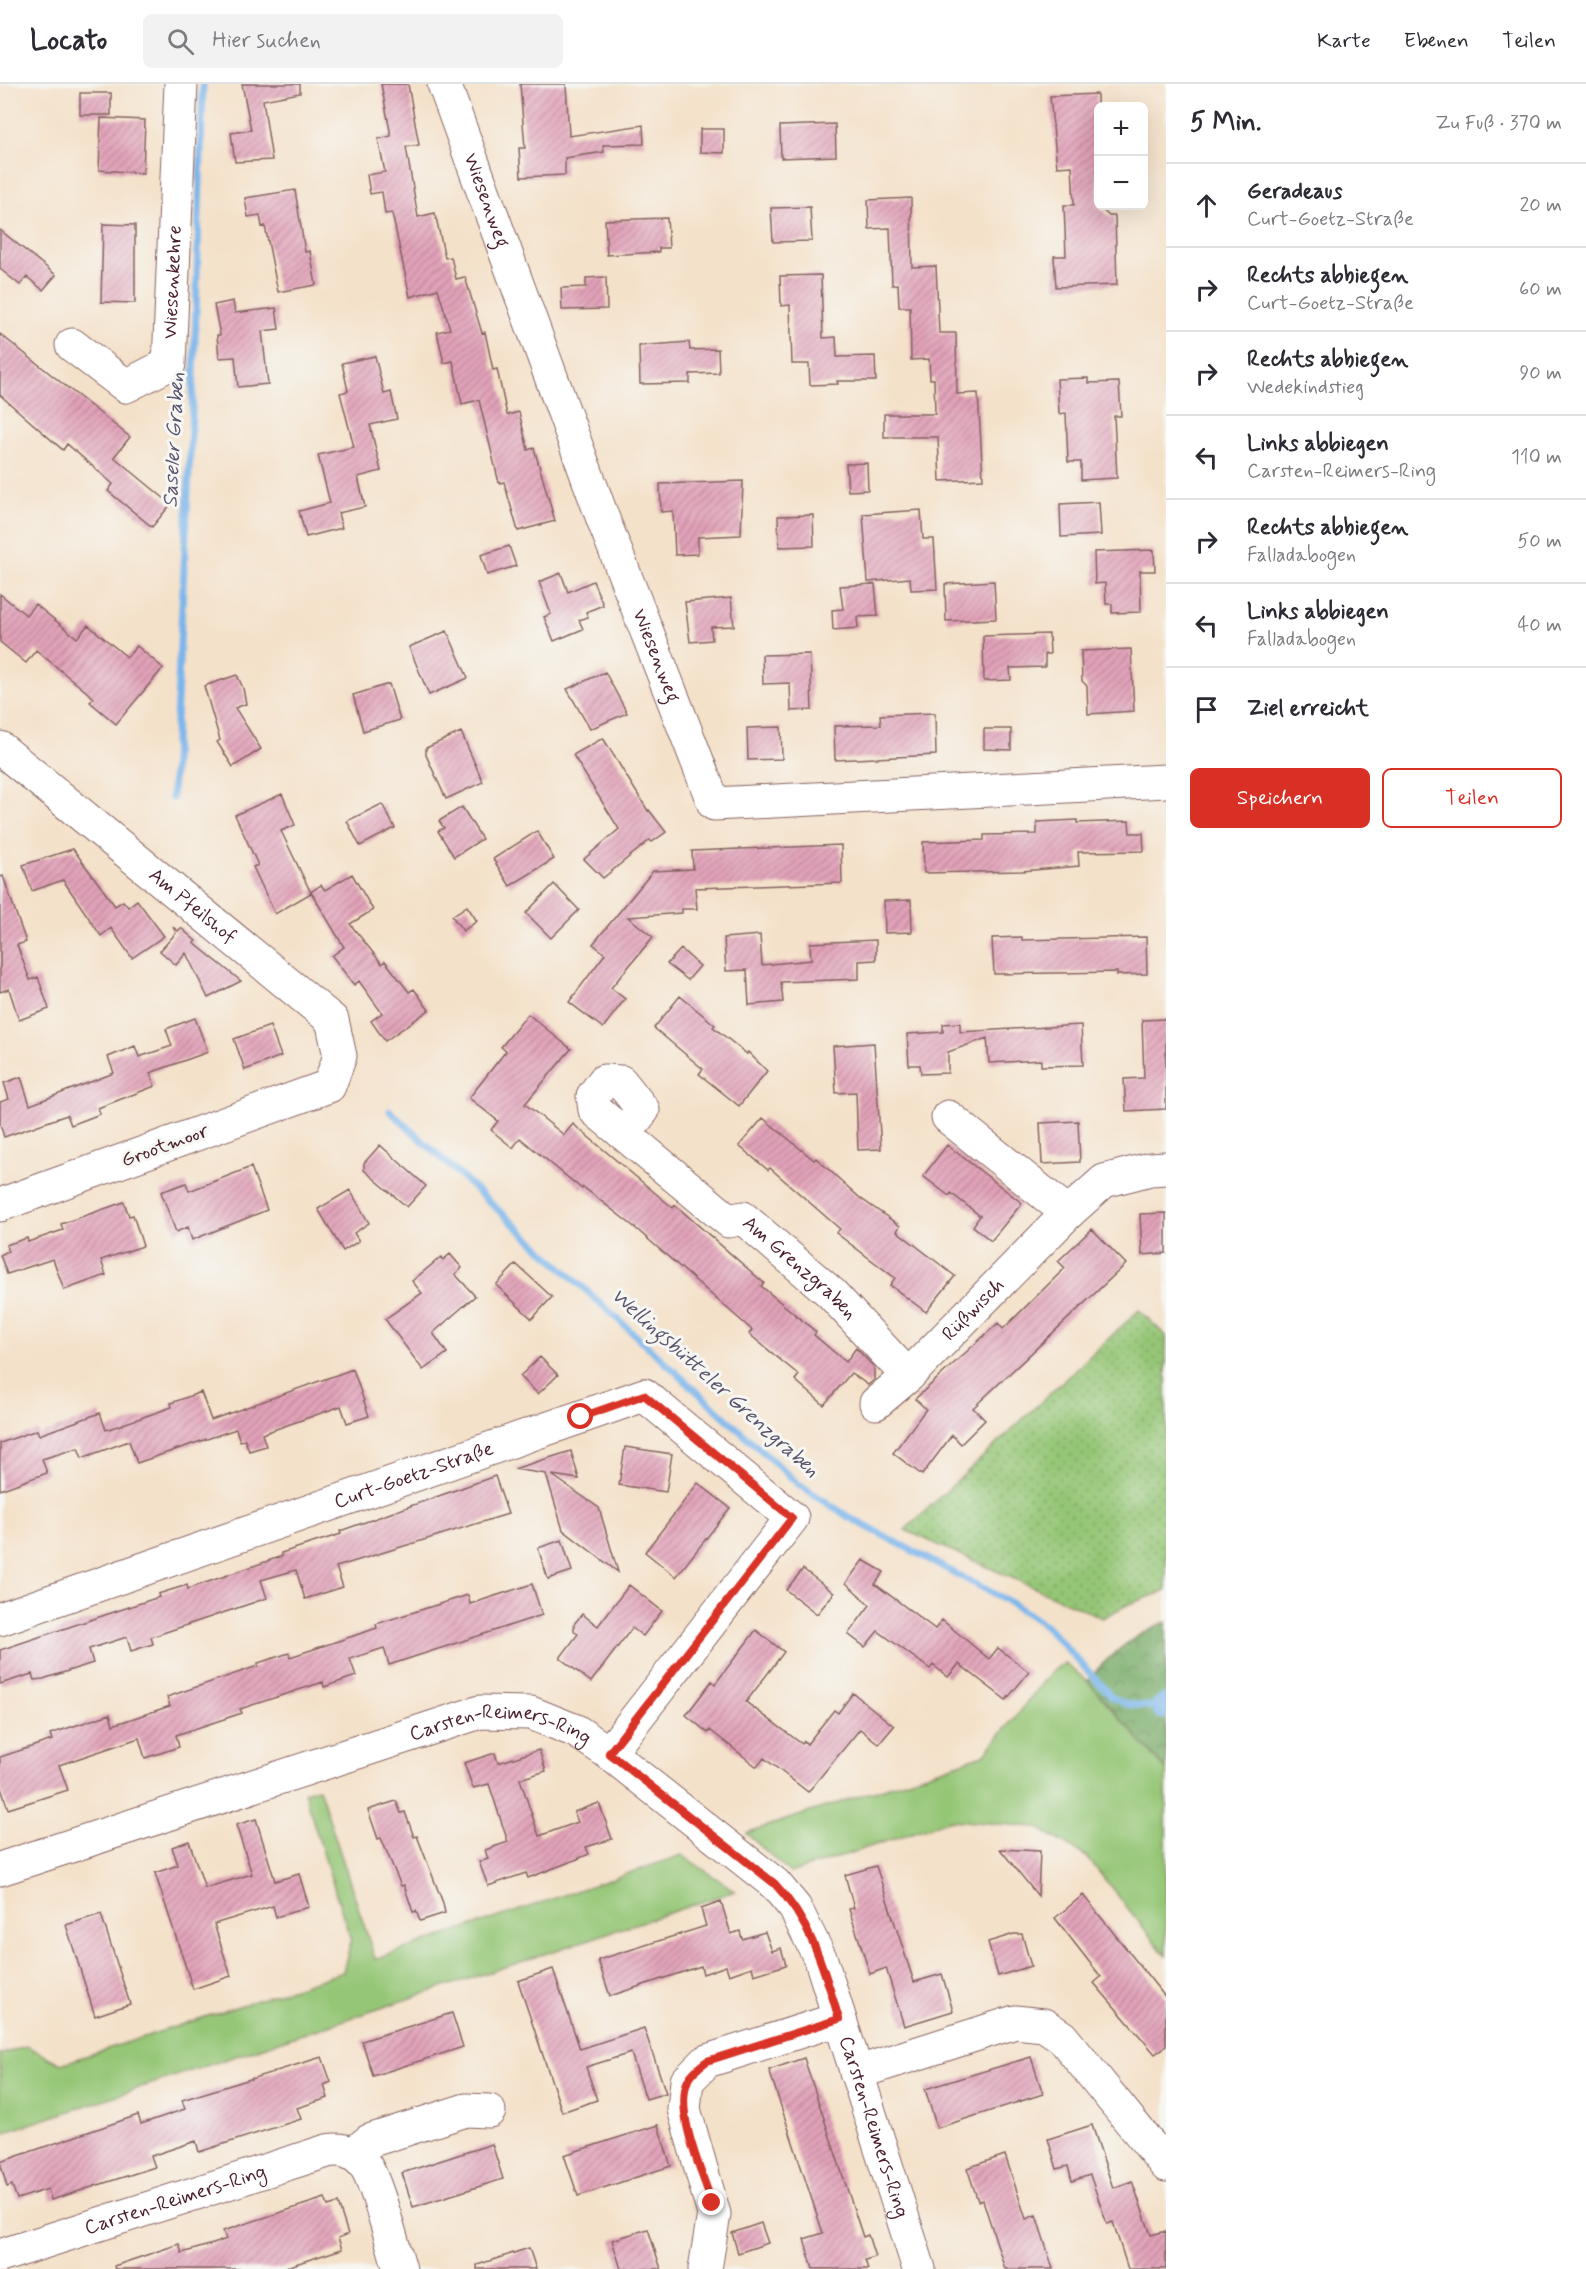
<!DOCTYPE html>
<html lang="de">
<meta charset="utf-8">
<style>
body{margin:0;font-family:Mynerve,sans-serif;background:#f2f2f3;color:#2b2b33}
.controls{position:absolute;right:18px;top:18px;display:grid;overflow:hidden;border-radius:9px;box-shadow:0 6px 24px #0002}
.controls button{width:54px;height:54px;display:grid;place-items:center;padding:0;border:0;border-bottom:2px solid #e1e1e2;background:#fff;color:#2b2b33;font:30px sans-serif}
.stop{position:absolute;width:18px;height:18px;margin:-14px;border:4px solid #d93025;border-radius:50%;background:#fff}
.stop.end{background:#d93025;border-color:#fff;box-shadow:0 2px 6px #0008}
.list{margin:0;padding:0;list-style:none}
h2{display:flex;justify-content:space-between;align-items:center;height:78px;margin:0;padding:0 24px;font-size:26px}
h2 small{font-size:20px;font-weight:400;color:#7c7c81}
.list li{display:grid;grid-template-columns:39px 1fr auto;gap:18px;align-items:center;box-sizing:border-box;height:84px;padding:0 24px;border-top:2px solid #e1e1e2}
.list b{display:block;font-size:22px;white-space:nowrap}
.list p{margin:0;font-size:20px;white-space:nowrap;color:#7c7c81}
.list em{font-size:20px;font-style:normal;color:#7c7c81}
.actions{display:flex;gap:12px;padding:18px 24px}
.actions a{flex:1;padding:14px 0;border:2px solid #d93025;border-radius:9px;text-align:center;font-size:21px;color:#d93025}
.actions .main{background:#d93025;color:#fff}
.icon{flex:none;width:33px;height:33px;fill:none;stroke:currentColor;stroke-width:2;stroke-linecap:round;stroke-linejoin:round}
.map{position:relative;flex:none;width:1166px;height:2185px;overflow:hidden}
header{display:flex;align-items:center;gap:36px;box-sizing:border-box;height:84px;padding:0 30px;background:#fff;border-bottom:2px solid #e1e1e2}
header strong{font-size:28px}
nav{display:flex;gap:33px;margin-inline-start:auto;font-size:21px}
.search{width:420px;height:54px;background:#f2f2f3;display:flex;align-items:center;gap:15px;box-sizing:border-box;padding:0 21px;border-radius:9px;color:#7c7c81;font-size:22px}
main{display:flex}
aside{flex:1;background:#fff}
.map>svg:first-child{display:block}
.grass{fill:url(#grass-dots);stroke:#707250;stroke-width:1.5}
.forest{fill:url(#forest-crowns);stroke:#616549;stroke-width:1.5}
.park{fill:#95c676;stroke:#707250;stroke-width:1.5}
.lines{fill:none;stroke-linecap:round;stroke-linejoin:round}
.stream{stroke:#7ab5eb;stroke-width:7}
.canal{stroke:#7ab5eb;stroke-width:24}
.building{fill:url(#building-hatch)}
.minor-casing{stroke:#866362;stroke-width:35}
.minor{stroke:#fff;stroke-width:33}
.route{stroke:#d93025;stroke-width:8}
.labels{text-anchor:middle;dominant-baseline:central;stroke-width:6;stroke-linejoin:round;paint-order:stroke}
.street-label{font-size:20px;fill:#4a1f2b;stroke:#f6f6f2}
.water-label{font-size:21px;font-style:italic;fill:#5b546e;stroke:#f6f6f2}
</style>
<header>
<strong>Locato</strong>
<div class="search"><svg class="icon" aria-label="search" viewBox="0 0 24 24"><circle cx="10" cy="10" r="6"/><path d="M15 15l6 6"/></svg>Hier suchen</div>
<nav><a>Karte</a><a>Ebenen</a><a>Teilen</a></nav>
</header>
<main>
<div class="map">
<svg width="1166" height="2185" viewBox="0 0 1166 2185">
<defs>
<pattern id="grass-dots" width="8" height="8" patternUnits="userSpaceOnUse" patternTransform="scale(1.5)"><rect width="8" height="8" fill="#95c676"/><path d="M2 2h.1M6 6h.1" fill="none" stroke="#7ca061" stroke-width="1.8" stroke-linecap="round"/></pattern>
<pattern id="forest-crowns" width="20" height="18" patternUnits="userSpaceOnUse" patternTransform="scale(1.5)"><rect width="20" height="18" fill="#78ab67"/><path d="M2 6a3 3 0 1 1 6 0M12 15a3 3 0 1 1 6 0" fill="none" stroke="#648b55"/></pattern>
<pattern id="building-hatch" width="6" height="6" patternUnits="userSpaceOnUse" patternTransform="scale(1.5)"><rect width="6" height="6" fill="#e2a3b9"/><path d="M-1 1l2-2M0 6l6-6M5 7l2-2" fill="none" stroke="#b98497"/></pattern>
</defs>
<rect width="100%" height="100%" fill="#f6f6f2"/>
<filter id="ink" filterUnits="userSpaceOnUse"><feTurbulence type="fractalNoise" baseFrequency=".0167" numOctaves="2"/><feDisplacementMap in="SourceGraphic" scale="12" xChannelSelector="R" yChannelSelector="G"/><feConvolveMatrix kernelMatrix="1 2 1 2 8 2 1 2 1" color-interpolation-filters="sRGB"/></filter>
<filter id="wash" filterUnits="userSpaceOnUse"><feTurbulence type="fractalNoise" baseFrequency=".008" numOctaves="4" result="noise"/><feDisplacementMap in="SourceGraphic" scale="24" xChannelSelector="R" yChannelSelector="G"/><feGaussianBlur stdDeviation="1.35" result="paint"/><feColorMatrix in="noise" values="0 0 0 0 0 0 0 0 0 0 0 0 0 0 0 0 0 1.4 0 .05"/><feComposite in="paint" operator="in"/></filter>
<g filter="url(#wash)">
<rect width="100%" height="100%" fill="#f4e1c9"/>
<path class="grass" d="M1139,1226L1166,1252V1507L1129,1520L1102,1534L905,1446Z"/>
<path class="forest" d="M1166,1538V1686L1087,1597C1109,1571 1134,1550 1166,1538Z"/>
<path class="park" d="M1065,1579L1087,1597L1166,1686V1872L1087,1773L1037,1743L951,1736L790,1789L746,1749L984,1671L1052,1587Z
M319,1704L375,1875L682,1771L735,1807L0,2050V1971L27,1962L61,1980L343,1888L351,1857L304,1708Z"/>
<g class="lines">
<path class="stream" d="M172,714L194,291L203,0
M390,1027L797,1399L850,1434L1006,1516L1045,1541L1112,1613L1125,1620L1166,1624"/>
<path class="canal" d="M1163,1623L1166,1621"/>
</g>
<g id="blocks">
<path class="building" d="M242,0H300V9L263,16L272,76L235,78L231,49L251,46Z
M381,0H408L419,61L406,63L418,133L435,129L445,174L451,173L456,195L465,193L482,249L485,248L493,286L497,285L507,331L519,328L528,366L534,364L555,437L518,447L504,398L499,399L479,316L462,320L453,277L444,279L437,248L450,245L438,205L410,213L392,129L385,130L382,108L370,110L367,91L385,88L378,55L391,52Z
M520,0H566L569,52L643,41L644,60L603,61L604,68L565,74V91L521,93L519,64H525Z
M80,9H111V31H80Z
M1097,10L1098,122L1109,132H1115L1117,201L1056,203L1054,172H1066L1064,121H1074L1072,82L1057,83L1050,12Z
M101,34L145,36L143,89L99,86Z
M835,40L836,72L781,74L780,42Z
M700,45H724V69L700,68Z
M295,106L305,168L310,167L316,201L278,208L265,142L262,143L260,131L248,133L245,114Z
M911,114L912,183L936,182L939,249H956L957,310L978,309L983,395L940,397L938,353H884V330H935L934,295H930L929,275L911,276L910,223H899L898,200L892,201L890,144L869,145L868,116Z
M810,123L812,157L773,158L771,124Z
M667,134L669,164H659V168L607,171L605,136Z
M103,140L135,141V219L101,218Z
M0,146L56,191L43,206L27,193L20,201L0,185Z
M821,191L823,254L836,253L837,273L875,272L876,297H837L838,300L810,301L809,280H792L790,221L781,222L780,192Z
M606,193L607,225L562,226L561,204L586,203V194Z
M233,217L235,229L276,224L279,245L262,247L268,300L238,303L235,273L219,274L217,251H220L214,221Z
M0,250L130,353L114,373L171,420L152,443L108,407L113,400L67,360L63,366L0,311Z
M689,258L690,266L718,265L719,289L690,290V299L640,300L639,262Z
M375,272L384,310L391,308L397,335L370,341L381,387L358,393L365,423L338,429L342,444L306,453L299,427L330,419L318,371L354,363L340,309L348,307L342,279Z
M1088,294V299L1119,298L1121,332H1114L1117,394L1081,396V378H1068L1066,329L1059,330L1057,295Z
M867,379L868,406L848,407L846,380Z
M743,397L741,451L698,453V470L675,471L673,427L661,428L660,400Z
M1099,418L1101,451L1061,453L1060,420Z
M921,426L923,455H934L937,505L911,506L910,494L868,498L863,430Z
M813,431L814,462L779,463L778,432Z
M509,462L516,482L487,491L481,471Z
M1154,466L1155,487H1140L1141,528L1112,529V520H1106L1105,499L1095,500L1094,468Z
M561,489L568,508L593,497L603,521L586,528L588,533L579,536L583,545L554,557L544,533L551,530L539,498Z
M994,497L996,535L946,537L945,500Z
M875,500L878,532L857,533L858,544L833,546L832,526L843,525L840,502Z
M0,510L26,531L35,520L77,554L88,541L127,573L137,562L163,584L116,640L90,618L94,614L36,566L26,579L0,558Z
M731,514L734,542L711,543L712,556L690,558L685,518Z
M447,547L468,594L429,611L409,563Z
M1049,550L1050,570H1045V583L1010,584L1011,596L984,597L983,552Z
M1131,565L1134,627L1088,630L1087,602L1082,597L1081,567Z
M810,570L812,626L791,627L790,599L763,600L762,571Z
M605,588L627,629L590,645L567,605Z
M237,591L243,604L246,620L235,624L261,665L233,683L217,658L220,656L204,602Z
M389,600L400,636L363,647L353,611Z
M935,629L936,671L835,676L834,642L881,641L880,631Z
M781,643L782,675L748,676L747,644Z
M984,645H1011V666L984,665Z
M461,648L483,698L446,715L426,671V664Z
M603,654L648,727L649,726L666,748L652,758L650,756L603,794L584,775L619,745L573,671Z
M282,710L295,741L281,747L311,809L275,830L253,783L258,781L235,731Z
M382,720L395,744L360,762L347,737Z
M462,723L482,755L454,773L438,747L444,744L439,737Z
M1077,736V739L1129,737L1130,749H1143L1144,767L1078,768L1079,782L1022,787L924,789L923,758L984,756V751L1037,750V738Z
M537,747L554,775L510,802L493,775Z
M841,761L842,799L695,804L697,825H682V829L628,833L653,853L611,904L625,915L603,944L569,918L605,870L593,860L653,787L693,785L692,767Z
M73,765L115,822L123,817L128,823L137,816L164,852L132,874L111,844L101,852L63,796L32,807L23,781Z
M352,790L373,826L350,840L382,880L385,877L409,908L414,905L429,926L385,957L371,937L382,929L359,897L354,901L332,872L344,863L311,808L321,801L325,806Z
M3,792L26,858L17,861L30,896L38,893L49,925L19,936L9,905L0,908V793Z
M554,800L579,826L551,854L526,829Z
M911,816L912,848L885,849L884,817Z
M467,822L477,837L463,847L452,832Z
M173,843L178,847L181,844L196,857L194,859L241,897L208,914L186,869L176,881L160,867L176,849Z
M760,851L762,881L811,876L810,859L876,856V876L859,877V895L781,898L783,918L749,921L747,886L726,887L724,854Z
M1022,853V856L1146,853L1147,890L1117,891V888L994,890L992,854Z
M681,865L700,882L688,896L667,880Z
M680,912L715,941L713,943L747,970L748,968L767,987L739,1022L699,990L703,985L654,944Z
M528,930L571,965L525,1020L564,1051L573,1040L673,1124L675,1121L764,1199L761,1202L816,1248L814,1251L846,1278L856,1264L874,1283V1296L868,1301L851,1289L824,1321L795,1296L799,1291L749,1250L752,1246L633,1142L583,1103L582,1105L520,1054L513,1064L491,1046L498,1037L469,1014L506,967L501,963Z
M195,934L208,968L150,989L155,1002L98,1024L100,1030L71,1041L67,1031L4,1053L0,1040V1018L9,1015L4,999L21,993L30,1021L114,989L108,973L135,962L139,973L172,962L166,945Z
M1166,935V1025L1126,1027L1124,995L1144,994L1142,936Z
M960,939V948L1081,941L1083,981L1041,982V976L989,979L987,954L948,968V989L921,990L920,981H909L907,950L943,948V940Z
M270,942L281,972L245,986L234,955Z
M874,959L881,1065L858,1066L856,1008L836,1009L833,962Z
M763,1034L814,1076L816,1074L860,1114L900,1142L897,1147L955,1192L926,1228L890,1201L895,1194L836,1149L840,1145L770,1084L768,1086L739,1062Z
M1078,1037L1080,1078L1042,1080L1040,1039Z
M380,1061L426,1102L407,1123L364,1086V1079Z
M947,1061L1022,1119L991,1157L973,1142L980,1132L951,1109L949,1112L923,1092Z
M251,1083L267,1126L192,1156L188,1143L176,1148L161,1108L186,1099L189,1107Z
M350,1106L369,1139L354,1149L359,1157L343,1167L318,1125Z
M124,1118L129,1132L133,1131L143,1162L101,1176L106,1191L64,1206L53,1175L7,1190L0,1171L8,1167L6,1161L27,1154L28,1158L63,1146L61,1140Z
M1166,1129V1169L1142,1171L1140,1130Z
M1092,1145L1126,1180L973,1324L985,1336L961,1360L952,1351L922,1391L893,1369L926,1325L915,1315L998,1239L1003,1245L1065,1184L1058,1177Z
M450,1170L462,1184L455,1190L475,1212L433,1249L447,1269L423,1286L385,1235L422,1209L412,1197L441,1173L443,1176Z
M516,1180L552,1213L532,1235L496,1201Z
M540,1273L558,1291L538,1310L520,1292Z
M353,1285L369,1332L347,1339L341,1322L262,1350L266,1362L249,1367L245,1356L240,1357L236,1345L137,1379L129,1357L82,1374L78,1364L42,1375L47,1389L0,1406V1359L37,1346L39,1351L100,1329L106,1346L172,1323L171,1319L201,1308L211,1336Z
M625,1363L672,1370L666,1408L619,1401Z
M571,1367L579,1395L552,1391L599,1424L618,1488L563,1446L546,1390L514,1385Z
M495,1392L508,1430L336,1483L343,1503L305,1515L296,1486L261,1496L267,1514L151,1553L153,1560L131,1567L127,1553L89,1565L93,1579L43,1595L34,1596L32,1590L0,1600V1566L159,1513L158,1510L187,1501L188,1505L282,1472L281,1469L341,1450L340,1447Z
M698,1399L730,1424L676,1493L645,1468Z
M562,1456L572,1487L548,1495L538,1464Z
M863,1476L884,1488L875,1500L935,1545L942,1536L989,1575L998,1564L1029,1588L1006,1616L959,1580L948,1593L933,1581L930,1585L878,1547L865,1563L848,1550L870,1521L846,1499Z
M803,1485L834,1509L817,1530L786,1506Z
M532,1500L542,1531L389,1581L384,1564L350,1575L356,1592L324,1603L323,1598L240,1625L242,1629L176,1651L179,1663L145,1674L139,1654L59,1681L68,1706L8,1725L0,1701V1673L52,1656L50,1650L110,1630L113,1641L170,1622L167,1613L258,1582V1579L289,1569L290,1573L377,1544L376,1540L468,1511L470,1520Z
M629,1501L662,1527L643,1552L632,1544L591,1598L560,1574L578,1550L574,1547V1540L582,1530L598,1542Z
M756,1546L784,1568L746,1618L802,1660L804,1657L807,1660L834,1626L838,1629L853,1609L894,1642L879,1660L860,1645L808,1708L764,1674L757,1683L710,1646L708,1649L686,1631L712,1597L715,1600Z
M539,1666L546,1687L520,1695L539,1752L578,1738L574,1728L599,1719L612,1755L586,1763L589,1770L575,1776L528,1794L526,1789L488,1802L479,1778L488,1775L485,1766L508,1758L489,1700L473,1704L464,1679L495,1669L498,1679Z
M396,1717L401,1729L405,1728L414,1753L417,1752L443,1819L445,1829L420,1837L416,1827L413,1828L404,1801L401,1802L381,1754L378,1755L368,1726Z
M256,1735L275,1797L299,1790L309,1823L276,1833L273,1822L214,1840L231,1892L193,1905L155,1789L178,1781L172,1763L189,1757L205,1804L252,1790L236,1741Z
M1000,1765L1040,1767L1038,1812Z
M876,1782L914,1898L942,1890L953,1927L904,1942L886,1884L870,1890L849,1825L854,1824L845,1791Z
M1083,1811L1166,1914V1962L1155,1970L1094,1899L1101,1893L1055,1834Z
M721,1818L731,1850L740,1847L742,1855L765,1848L772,1867L781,1864L786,1881L754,1891L752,1883L729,1891L726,1882L703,1890L701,1882L610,1912L598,1876L706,1842L701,1825Z
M101,1830L130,1920L95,1932L66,1841Z
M1014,1850H1022L1031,1882L998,1892L988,1858Z
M553,1885L580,1965L644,1944L666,2009L646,2015L631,1969L586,1983L597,2016L562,2028L518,1897Z
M452,1929L463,1963L373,1992L362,1957Z
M322,1973L331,1998L324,2001L328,2014L297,2024L301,2035L199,2068L196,2057L151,2072L155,2083L51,2116L48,2105L17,2115L12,2101L7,2103L0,2078L138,2031L141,2040L185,2025L182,2016Z
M1031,1973L1043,2010L937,2044L925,2005Z
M804,1974L863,2153L868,2151L875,2173L865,2176L868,2185H813L804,2155L823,2149L769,1986Z
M658,2041L671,2082L578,2112L564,2071Z
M1092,2041L1113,2104L1132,2097L1151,2151L1166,2147V2185H1128L1113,2138L1107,2140L1090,2091L1072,2097L1068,2082L1057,2085L1048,2055Z
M492,2060L503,2095L413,2123L402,2089Z
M1005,2071L1026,2135L1036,2131L1053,2185H1005L983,2116L978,2117L967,2084Z
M325,2114L328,2122L338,2119L348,2150L338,2154L342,2165L280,2185H115L114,2182L179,2160L182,2169L216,2159L226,2155L223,2147Z
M761,2139L768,2159L738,2169L732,2149Z
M648,2145L661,2185H621L612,2156Z
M529,2164L536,2185H477V2181Z"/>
</g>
</g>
<g filter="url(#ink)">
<use href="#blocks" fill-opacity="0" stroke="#866362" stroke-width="1.5"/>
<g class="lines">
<g class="minor-casing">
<g id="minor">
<path id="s1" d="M444,0L603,435L714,720L1166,697"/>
<path id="s2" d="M72,261L126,302L169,280L181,0"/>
<path id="s3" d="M0,664L332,936L340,972L329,1002L0,1121"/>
<path d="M948,1033L1068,1129"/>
<path id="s4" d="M624,1050L595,1026L593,1012L604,997L621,998L643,1026L624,1050L729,1137L743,1134L831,1209L908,1292"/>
<path id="s5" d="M876,1319L908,1292L1068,1129L1104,1097L1150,1085L1166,1084"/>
<path id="s6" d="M0,1535L644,1311L792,1434L609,1669"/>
<path id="s7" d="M0,1785L480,1628L531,1629L576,1647L609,1669L775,1800L795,1824L821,1876L919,2185"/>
<path d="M856,1989L1015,1938L1044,1941L1062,1953L1166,2081"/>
<path d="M353,2070L369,2057L466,2026L489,2027"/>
<path id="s8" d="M0,2172L327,2067C342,2064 354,2068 364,2080C376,2094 393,2163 400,2185"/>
<path d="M705,2185L714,2130L684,2025L687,1997L707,1977L839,1935"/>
</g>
</g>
<use href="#minor" class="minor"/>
</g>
</g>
<g class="lines" filter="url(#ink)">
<path class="route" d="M581,1333L644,1311L792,1434L609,1669L775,1800C811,1838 824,1885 839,1935L707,1977C700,1982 692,1988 688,1996C674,2027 702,2088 712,2119"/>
</g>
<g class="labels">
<g class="street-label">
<text stroke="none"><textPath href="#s1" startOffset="124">Wiesenweg</textPath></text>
<text stroke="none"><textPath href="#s2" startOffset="198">Wiesenkehre</textPath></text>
<text stroke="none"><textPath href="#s1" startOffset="610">Wiesenweg</textPath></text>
<text stroke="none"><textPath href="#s3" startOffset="249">Am Pfeilshof</textPath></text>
<text transform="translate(165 1062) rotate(-20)">Grootmoor</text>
<text stroke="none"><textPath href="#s4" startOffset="380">Am Grenzgraben</textPath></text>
<text stroke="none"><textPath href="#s5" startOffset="135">Rüßwisch</textPath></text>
<text stroke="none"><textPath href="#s6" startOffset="438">Curt-Goetz-Straße</textPath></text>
<text stroke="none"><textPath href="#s7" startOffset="526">Carsten-Reimers-Ring</textPath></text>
<text stroke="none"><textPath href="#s7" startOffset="1120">Carsten-Reimers-Ring</textPath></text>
<text stroke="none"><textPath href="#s8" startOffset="184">Carsten-Reimers-Ring</textPath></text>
</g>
<g class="water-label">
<text transform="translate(174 356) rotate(-87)">Saseler Graben</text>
<text transform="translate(715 1299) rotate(42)">Wellingsbütteler Grenzgraben</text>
</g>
</g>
</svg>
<div class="controls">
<button>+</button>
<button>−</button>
</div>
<div class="stop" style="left:581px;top:1333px"></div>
<div class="stop end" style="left:712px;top:2119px"></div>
</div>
<aside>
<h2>5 Min.<small>Zu Fuß · 370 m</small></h2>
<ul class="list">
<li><svg class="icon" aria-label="ahead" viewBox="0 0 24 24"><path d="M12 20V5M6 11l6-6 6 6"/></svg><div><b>Geradeaus</b><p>Curt-Goetz-Straße</p></div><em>20 m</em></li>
<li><svg class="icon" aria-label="right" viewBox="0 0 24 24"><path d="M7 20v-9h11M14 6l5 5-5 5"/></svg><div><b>Rechts abbiegen</b><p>Curt-Goetz-Straße</p></div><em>60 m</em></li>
<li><svg class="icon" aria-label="right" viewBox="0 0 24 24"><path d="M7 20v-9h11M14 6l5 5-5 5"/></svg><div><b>Rechts abbiegen</b><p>Wedekindstieg</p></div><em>90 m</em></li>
<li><svg class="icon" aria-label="left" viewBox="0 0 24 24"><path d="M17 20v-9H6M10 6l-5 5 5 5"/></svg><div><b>Links abbiegen</b><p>Carsten-Reimers-Ring</p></div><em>110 m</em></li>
<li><svg class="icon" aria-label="right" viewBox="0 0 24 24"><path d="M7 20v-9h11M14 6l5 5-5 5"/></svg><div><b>Rechts abbiegen</b><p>Falladabogen</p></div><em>50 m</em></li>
<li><svg class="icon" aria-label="left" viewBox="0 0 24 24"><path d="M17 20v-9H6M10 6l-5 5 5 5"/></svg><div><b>Links abbiegen</b><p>Falladabogen</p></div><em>40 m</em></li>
<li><svg class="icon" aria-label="arrive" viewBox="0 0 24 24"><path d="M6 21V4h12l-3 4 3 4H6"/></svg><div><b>Ziel erreicht</b></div></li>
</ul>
<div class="actions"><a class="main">Speichern</a><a>Teilen</a></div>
</aside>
</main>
